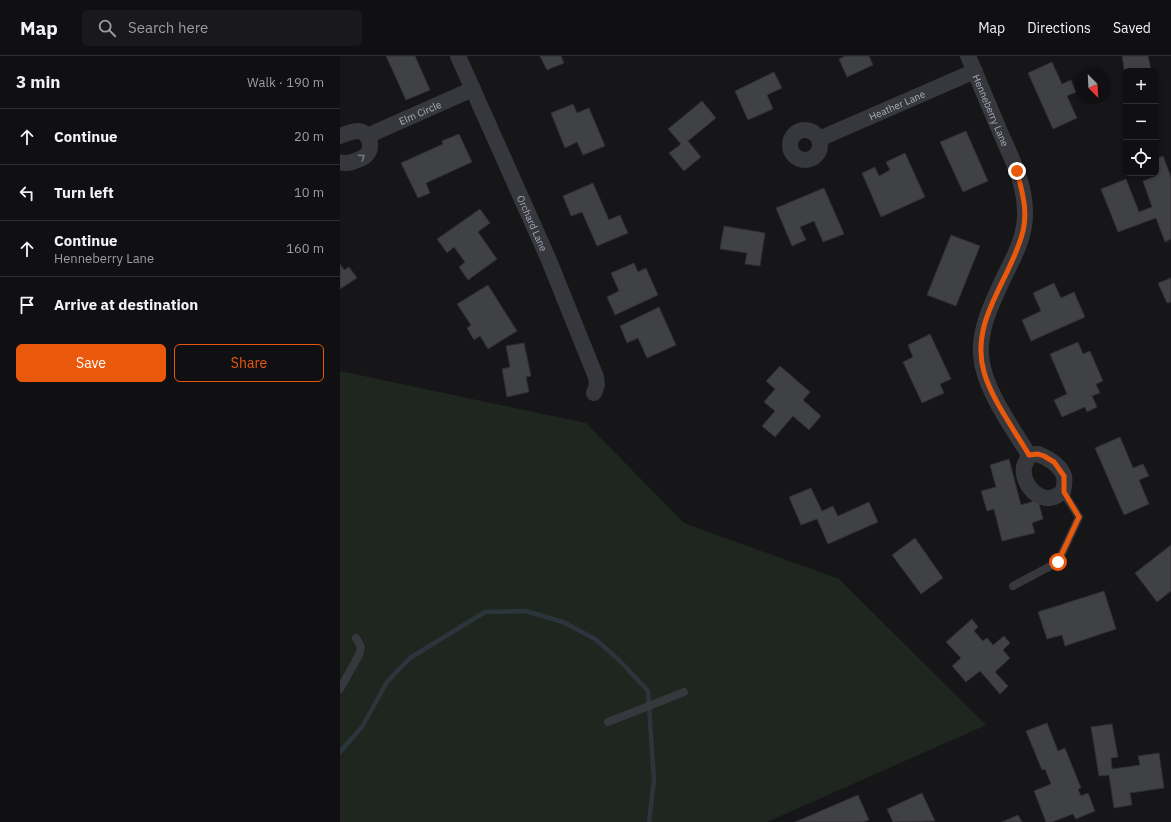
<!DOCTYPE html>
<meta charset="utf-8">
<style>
body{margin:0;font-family:"IBM Plex Sans",sans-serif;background:#19191b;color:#f1f3f6}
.controls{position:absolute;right:12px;top:12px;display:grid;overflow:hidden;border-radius:6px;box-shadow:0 2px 6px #0003}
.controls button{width:36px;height:36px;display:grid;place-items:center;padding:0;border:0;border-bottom:1px solid #303032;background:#101012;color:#f1f3f6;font:20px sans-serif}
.compass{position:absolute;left:735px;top:12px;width:36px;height:36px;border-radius:50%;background:#101012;box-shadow:0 2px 6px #0003;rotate:156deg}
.stop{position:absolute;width:12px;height:12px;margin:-9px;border:3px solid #ea580c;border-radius:50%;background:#fff}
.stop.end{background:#ea580c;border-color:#fff;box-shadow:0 1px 4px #0008}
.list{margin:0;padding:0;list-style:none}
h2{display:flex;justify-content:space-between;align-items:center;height:52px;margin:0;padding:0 16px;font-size:17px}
h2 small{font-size:13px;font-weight:400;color:#9c9d9f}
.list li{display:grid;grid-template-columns:26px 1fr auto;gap:12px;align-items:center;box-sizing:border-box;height:56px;padding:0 16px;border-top:1px solid #303032}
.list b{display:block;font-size:15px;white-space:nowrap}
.list p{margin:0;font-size:13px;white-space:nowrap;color:#9c9d9f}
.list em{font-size:13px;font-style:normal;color:#9c9d9f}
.actions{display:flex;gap:8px;padding:12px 16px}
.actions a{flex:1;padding:9px 0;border:1px solid #ea580c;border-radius:6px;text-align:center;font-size:14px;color:#ea580c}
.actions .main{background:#ea580c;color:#fff}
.icon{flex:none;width:22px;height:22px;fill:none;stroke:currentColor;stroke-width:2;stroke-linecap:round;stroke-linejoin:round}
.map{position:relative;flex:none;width:831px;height:766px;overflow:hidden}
header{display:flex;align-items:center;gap:24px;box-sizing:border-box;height:56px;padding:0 20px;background:#101012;border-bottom:1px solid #303032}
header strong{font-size:19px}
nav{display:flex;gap:22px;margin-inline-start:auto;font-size:14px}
.search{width:280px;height:36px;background:#19191b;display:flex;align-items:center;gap:10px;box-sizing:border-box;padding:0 14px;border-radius:6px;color:#9c9d9f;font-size:15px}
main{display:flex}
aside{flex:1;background:#101012}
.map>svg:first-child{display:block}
.green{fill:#1e261f}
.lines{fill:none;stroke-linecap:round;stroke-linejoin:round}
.stream{stroke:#2c353c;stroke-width:4.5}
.building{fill:#404145;stroke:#303034}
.service{stroke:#37383d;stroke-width:8}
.minor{stroke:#37383d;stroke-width:16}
.oneway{stroke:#757881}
.route{stroke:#ea580c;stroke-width:5}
.labels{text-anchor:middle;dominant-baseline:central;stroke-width:3;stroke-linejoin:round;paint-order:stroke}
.street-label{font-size:10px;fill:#a8adb8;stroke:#111113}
</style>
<header>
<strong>Map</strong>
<div class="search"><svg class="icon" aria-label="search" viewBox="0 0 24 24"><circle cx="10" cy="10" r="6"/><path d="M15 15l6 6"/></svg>Search here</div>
<nav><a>Map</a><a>Directions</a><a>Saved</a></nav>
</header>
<main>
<aside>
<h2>3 min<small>Walk · 190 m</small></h2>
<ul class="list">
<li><svg class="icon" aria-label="ahead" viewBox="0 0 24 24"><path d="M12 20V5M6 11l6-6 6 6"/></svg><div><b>Continue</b></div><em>20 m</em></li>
<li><svg class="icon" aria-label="left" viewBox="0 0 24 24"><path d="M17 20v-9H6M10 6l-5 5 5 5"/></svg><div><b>Turn left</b></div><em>10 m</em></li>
<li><svg class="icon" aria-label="ahead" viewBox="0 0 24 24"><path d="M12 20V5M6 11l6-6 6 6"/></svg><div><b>Continue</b><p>Henneberry Lane</p></div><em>160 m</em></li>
<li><svg class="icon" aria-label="arrive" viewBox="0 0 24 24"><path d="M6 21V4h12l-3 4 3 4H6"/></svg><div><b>Arrive at destination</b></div></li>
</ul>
<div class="actions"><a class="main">Save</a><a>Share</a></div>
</aside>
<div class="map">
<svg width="831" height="766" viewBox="0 0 831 766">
<rect width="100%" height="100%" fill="#161618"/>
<path class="green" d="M0,315L246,367L344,467L499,523L646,669L427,766H0Z"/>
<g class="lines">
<path class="stream" d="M0,696L22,671L47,626L70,602L145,556L186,555L223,566L255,583L278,603L308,635L314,724L309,766"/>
</g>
<path class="building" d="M46,0H75L90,34L66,44Z
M200,0H221L224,7L207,14Z
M505,0H529L533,9L507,21L499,3Z
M782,0H808L811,13L800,15H786L785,18Z
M712,6L722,28L731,24L736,36L727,40L737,62L713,73L688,17Z
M434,16L442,32L427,39L433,53L408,64L395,35Z
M362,45L376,62L348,85L361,101L344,115L329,97L341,88L328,73Z
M233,48L237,57L249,52L265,90L243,99L237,86L225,92L211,57Z
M626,75L648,125L623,136L600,86Z
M119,78L132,106L86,127L90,137L78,142L61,107L103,88L102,85Z
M565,97L585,141L541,161L522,117L535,111L539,120L550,114L546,106Z
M823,100L831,121V183L825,186L816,162L778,176L761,133L786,123L799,156L812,151L803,125L816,120L815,117L816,103Z
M253,127L269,164L280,159L288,177L257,190L242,156L231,160L223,140Z
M484,132L504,178L483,186L474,165L460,171L466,184L452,190L436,152Z
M140,153L150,167L138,176L157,203L128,224L119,211L125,206L114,191L107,197L97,183Z
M384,170L425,177L420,210L405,208L407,197L380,193Z
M611,179L640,190L616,250L587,239Z
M294,207L298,216L306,212L318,239L275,259L267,241L279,235L271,217Z
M0,208L4,214L9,211L17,222L0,233Z
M831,222V246L827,247L818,227Z
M714,227L721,242L734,236L745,261L691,285L682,264L701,255L693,237Z
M148,229L177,275L148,293L140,280L134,284L127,272L131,269L117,248Z
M319,251L336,289L307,302L298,282L287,287L280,270Z
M590,278L611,323L600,328L604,337L582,347L563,306L573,301L568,289Z
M738,286L743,298L750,295L763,325L756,328L760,337L752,340L757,351L747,356L745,351L722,361L714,344L727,338L710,298Z
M184,287L191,320L186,321L189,336L167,341L162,313L170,311L166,290Z
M440,310L470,336L463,344L481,360L469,374L453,360L435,381L422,370L435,355L424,346L435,333L426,325Z
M780,381L793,412L803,408L809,420L799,424L809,448L784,459L755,392Z
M669,403L681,449L698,444L703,463L692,467L695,477L662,485L654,453L647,455L641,435L656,431L650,409Z
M471,432L482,455L493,450L498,460L529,446L538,466L488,488L477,463L461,469L449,441Z
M575,482L603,522L581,538L552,499Z
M831,489V535L817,546L795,517Z
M764,535L776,573L725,590L722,579L707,583L698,556Z
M632,563L638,571L634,575L643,585L647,582L653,589L664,580L670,587L663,594L670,602L655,616L668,630L660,638L640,615L626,626L612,610L621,602L606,586Z
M707,667L718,695L725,692L741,732L738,733L741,740L748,737L755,755L736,763L733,758L712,766H706L694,735L711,728L705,713L702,714L686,675Z
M772,668L778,701L771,702L772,713L800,709L798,700L819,697L824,732L790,737L792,749L774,752L769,719L759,720L751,671Z
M582,737L595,765L553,766L547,753Z
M518,739L529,764L523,766H455Z
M678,759L682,766H662Z"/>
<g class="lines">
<path class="service" d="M673,530L718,506L739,461L723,436
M0,633L19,599L21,591L16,582
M268,666L344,636"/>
<g class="minor">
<path id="s1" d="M118,0L208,202L256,321L257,329L254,337"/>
<path id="s2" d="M628,0C639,26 650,52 661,78C672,103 685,128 685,156C686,179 674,201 664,221C653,245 639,272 641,299C643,332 672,371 689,399"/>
<circle cx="465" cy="89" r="15"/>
<path d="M0,80C5,78 12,75 18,75C28,75 33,89 28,97C25,102 20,103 15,105C10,107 6,108 0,106"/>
<path id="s3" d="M27,80L133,33"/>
<path id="s4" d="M479,83L635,15"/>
<path d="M698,398C708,402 720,409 724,420C725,424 724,431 723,436C718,439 713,443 706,442C692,440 682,424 684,411C685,407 688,402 689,399Z"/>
</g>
</g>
<defs><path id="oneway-chevron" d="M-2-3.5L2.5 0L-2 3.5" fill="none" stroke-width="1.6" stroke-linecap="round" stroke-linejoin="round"/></defs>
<use class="oneway" href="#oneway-chevron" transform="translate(22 101) rotate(-34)"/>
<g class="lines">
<path class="route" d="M677,115C682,135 688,155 683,175C672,222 629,264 644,316C651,342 675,375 689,399L698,398L704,400L714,406L724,420V436L739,461L718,506"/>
</g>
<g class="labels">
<g class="street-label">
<text stroke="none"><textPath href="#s4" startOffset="85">Heather Lane</textPath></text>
<text stroke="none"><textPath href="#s2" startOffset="59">Henneberry Lane</textPath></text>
<text stroke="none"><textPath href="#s3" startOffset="58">Elm Circle</textPath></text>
<text stroke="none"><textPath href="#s1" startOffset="183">Orchard Lane</textPath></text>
</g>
</g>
</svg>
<div class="controls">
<button>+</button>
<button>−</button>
<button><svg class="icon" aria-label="locate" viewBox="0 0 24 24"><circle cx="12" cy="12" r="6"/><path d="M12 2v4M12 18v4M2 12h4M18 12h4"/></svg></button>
</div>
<svg class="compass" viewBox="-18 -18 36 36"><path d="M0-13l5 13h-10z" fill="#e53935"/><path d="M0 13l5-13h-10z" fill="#9c9d9f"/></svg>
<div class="stop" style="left:718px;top:506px"></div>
<div class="stop end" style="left:677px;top:115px"></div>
</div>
</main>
